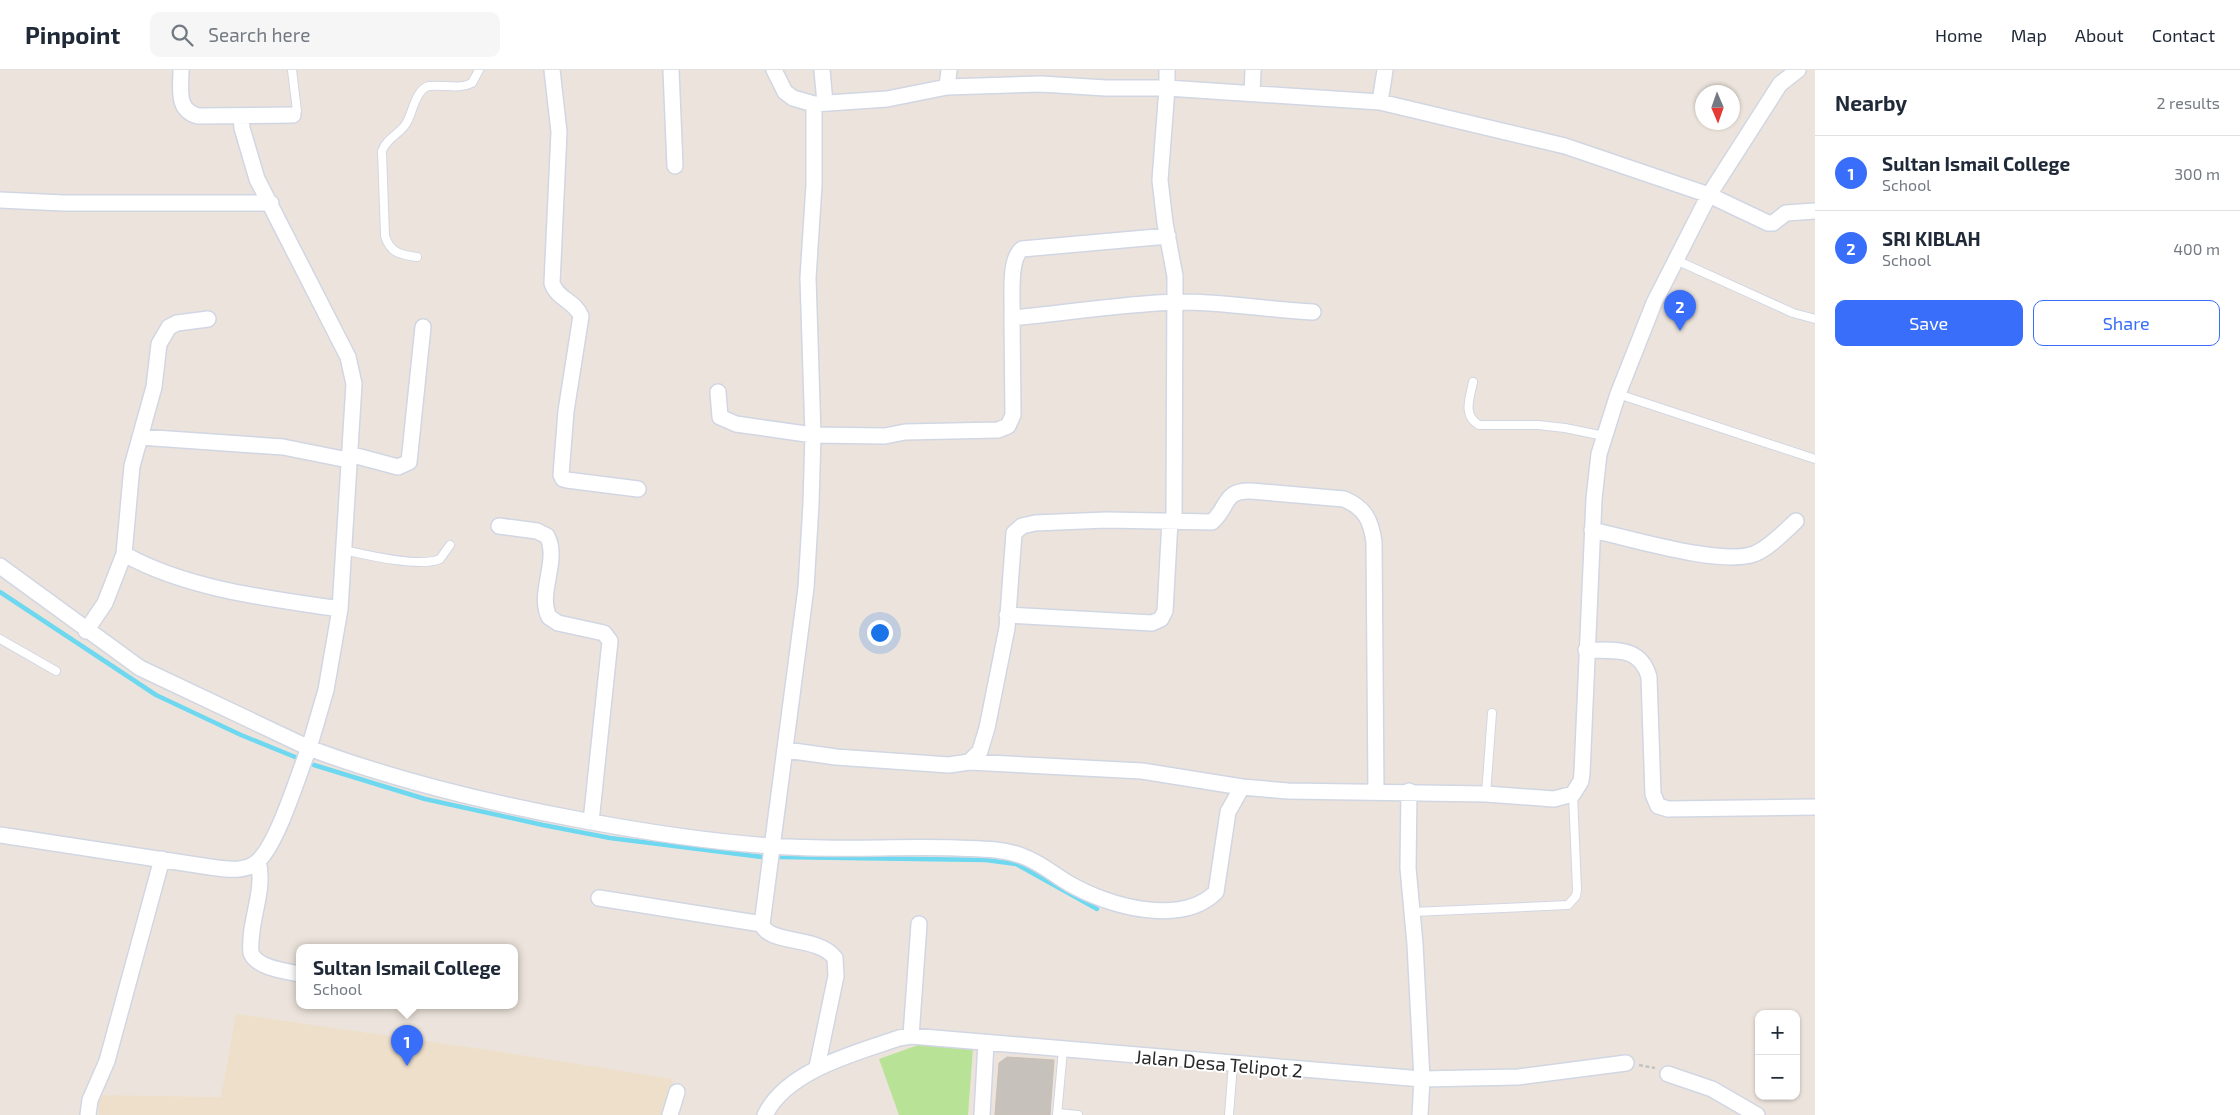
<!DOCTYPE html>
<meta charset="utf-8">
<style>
body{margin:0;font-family:"Exo 2",sans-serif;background:#f6f6f7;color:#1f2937}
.controls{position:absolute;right:15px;bottom:15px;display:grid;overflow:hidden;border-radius:10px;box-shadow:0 1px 4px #0004}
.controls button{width:45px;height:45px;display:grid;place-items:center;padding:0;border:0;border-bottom:1px solid #e0e1e3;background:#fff;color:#1f2937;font:25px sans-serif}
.compass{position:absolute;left:1695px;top:15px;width:45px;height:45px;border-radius:50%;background:#fff;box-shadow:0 1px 4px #0004;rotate:178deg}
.you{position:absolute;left:879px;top:562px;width:18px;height:18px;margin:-12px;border:4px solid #fff;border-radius:50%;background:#1a73e8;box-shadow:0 0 0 8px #1a73e833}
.badge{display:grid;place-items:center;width:32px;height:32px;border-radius:50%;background:#396efb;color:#fff;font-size:16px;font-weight:700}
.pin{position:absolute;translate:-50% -41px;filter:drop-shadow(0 1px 2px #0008)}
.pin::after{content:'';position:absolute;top:26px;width:18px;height:15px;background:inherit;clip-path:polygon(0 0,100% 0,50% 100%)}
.popup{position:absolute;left:296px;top:874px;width:222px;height:65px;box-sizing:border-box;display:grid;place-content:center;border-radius:10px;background:#fff;filter:drop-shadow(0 1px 4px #0005);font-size:16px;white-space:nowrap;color:#747a83}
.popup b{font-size:19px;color:#1f2937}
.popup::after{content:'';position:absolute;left:50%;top:100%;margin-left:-10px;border:10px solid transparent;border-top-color:#fff}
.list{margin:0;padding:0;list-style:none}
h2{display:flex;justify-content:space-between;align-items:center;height:65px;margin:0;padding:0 20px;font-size:21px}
h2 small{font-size:16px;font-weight:400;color:#747a83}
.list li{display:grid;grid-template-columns:32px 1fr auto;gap:15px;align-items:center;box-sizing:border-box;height:75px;padding:0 20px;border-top:1px solid #e0e1e3}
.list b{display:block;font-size:19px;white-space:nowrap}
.list p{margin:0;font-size:16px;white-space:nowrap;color:#747a83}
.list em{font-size:16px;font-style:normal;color:#747a83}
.actions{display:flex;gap:10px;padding:15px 20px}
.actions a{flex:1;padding:11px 0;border:1px solid #396efb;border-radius:10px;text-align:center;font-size:18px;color:#396efb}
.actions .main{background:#396efb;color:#fff}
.icon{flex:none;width:28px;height:28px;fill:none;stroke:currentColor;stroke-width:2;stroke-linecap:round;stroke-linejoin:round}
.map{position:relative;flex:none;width:1815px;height:1045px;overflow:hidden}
header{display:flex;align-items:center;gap:30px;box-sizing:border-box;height:70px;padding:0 25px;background:#fff;border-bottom:1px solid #e0e1e3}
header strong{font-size:24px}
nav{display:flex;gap:28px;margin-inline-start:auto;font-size:18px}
.search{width:350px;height:45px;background:#f6f6f7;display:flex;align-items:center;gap:12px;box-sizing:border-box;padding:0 18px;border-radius:10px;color:#747a83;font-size:19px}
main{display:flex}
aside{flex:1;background:#fff}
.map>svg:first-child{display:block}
.education{fill:#eedfcb}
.green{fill:#b8e397}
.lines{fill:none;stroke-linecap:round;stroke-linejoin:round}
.stream{stroke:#6dd8ef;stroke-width:4.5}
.building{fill:#c7c1bb;stroke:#c7bfb5}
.lane-casing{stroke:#d1d6e3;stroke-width:10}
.street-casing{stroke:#d1d6e3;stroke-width:18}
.path{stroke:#c3c3c3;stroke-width:2.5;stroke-dasharray:4 2.5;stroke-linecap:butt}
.lane{stroke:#fff;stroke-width:8}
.street{stroke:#fff;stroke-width:15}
.labels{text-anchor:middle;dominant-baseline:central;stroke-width:4;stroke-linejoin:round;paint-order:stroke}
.street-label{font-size:19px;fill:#2a2a2a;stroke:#fff}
</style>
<header>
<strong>Pinpoint</strong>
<div class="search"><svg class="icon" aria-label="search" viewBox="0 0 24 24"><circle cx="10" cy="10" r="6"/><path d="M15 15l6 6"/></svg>Search here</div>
<nav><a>Home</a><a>Map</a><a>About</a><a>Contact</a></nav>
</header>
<main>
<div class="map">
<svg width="1815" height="1045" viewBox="0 0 1815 1045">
<rect width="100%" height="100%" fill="#ece4dc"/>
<path class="education" d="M236,944L502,982L673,1009L664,1045H99L97,1025L221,1027Z"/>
<path class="green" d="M921,974L973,978L968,1045H899L879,989Z"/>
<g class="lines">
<path class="stream" d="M0,522L156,625L241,665L295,687
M314,695L425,729L543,755L610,768L762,787
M779,787L986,790L1016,794L1097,839"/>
</g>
<path class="building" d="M1007,987L1054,990L1050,1045H995L999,993Z"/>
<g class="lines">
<g class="lane-casing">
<path id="lane" d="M292,0L297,41L293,45
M417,187C401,185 390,183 385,166L382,81C387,67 401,64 407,52C413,41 416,19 429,16C444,14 458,20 472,13L479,0
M1676,190L1793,243L1815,249
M1473,312C1470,328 1462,345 1479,355H1538L1565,358L1604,366
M1618,324L1815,389
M344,480C366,485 420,498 440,489L450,475
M0,569L56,601
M1486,724L1492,643
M1413,842L1568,835L1576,826L1577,820L1573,724
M1058,1043L1078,1045
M1057,1045L1063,980
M1229,1045L1233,994"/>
</g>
<g class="street-casing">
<path id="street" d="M181,0C181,19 176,40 198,46L293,45
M552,0L559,62L552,213C557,229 575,231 581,246L566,341L561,405L563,409L567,410L638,419
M671,0L675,96
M774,0L785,22L793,28L814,34L887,29L947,17L1041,14L1106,18H1167V0
M822,0L825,33
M947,17L949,0
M1252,24L1253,0
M1380,32L1385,0
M814,34V115L808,208L813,365L811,434L806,518L762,854C768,875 818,865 835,888L836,906L817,997
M241,46L242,58L257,109L348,287L354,314L340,539L326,620L309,678C397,711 489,733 581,750C645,762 708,772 773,776C834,781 895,776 956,778C977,779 1002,778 1022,786C1040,792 1054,805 1070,814C1108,836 1181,857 1216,822L1228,742L1242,717
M0,130L63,133H271
M1012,248C1013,231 1008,189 1022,179L1168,166
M718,322L720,347L736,354L813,365L885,366L905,362L998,360L1008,356L1013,345L1012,248C1066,243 1121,234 1176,232C1222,231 1267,240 1313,242
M140,367L283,377L348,390
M349,384L398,397L409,392L423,257
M1174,451L1175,206L1165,153L1160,110L1167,18L1380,32L1565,76L1709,125L1780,14L1798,0
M499,456L537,461L547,466C560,490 537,523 549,547L558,553L604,563L610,571L591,752
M1592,460C1630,468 1720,496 1754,484C1769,478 1784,462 1796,451
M124,484C186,519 270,529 340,539
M0,496L140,598L309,678C298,705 278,773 258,791C246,803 225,799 210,797L0,765
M1007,545L1152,553L1161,549L1165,541L1170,451
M86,561L105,533L124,484L132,396L154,317L159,274L169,257L177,253L208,249
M1586,580C1614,581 1640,575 1649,607L1653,724L1658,736L1668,739L1815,737
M786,680L836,687L949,695L969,692L980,681L987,658L1007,558L1014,463L1022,456L1035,453L1106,450L1212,452C1229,437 1223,420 1251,421L1344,429C1365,438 1371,450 1374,472L1376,722
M969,692L1142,701L1242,717L1288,721L1486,724L1554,729L1573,724L1581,711L1582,703L1594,429L1599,384L1618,324L1654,233L1709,125L1768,153H1773L1786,143L1815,141
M1409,721L1408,798L1415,874L1422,1009L1420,1045
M258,791C266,821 248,852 251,883C257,898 285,901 300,904
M599,828L762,854
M911,966L919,854
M1668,1004L1712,1019L1757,1045
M88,1045L90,1030L107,991L162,789
M670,1045L677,1022
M765,1045C787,1000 856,983 899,968L911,966L1422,1009L1518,1007L1626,993
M982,1045L986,973"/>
</g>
<path class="path" d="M1639,995L1655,998"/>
<use href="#lane" class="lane"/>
<use href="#street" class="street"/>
</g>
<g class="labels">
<g class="street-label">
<text transform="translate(1219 993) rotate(5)">Jalan Desa Telipot 2</text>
</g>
</g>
</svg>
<div class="controls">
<button>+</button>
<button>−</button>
</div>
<svg class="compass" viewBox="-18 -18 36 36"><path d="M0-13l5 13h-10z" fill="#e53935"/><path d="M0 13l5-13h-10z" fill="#747a83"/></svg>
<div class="you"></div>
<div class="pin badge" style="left:407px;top:996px">1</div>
<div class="popup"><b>Sultan Ismail College</b>School</div>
<div class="pin badge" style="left:1680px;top:261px">2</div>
</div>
<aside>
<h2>Nearby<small>2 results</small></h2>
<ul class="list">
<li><span class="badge">1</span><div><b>Sultan Ismail College</b><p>School</p></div><em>300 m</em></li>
<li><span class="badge">2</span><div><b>SRI KIBLAH</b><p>School</p></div><em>400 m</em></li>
</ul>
<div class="actions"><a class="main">Save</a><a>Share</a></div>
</aside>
</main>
